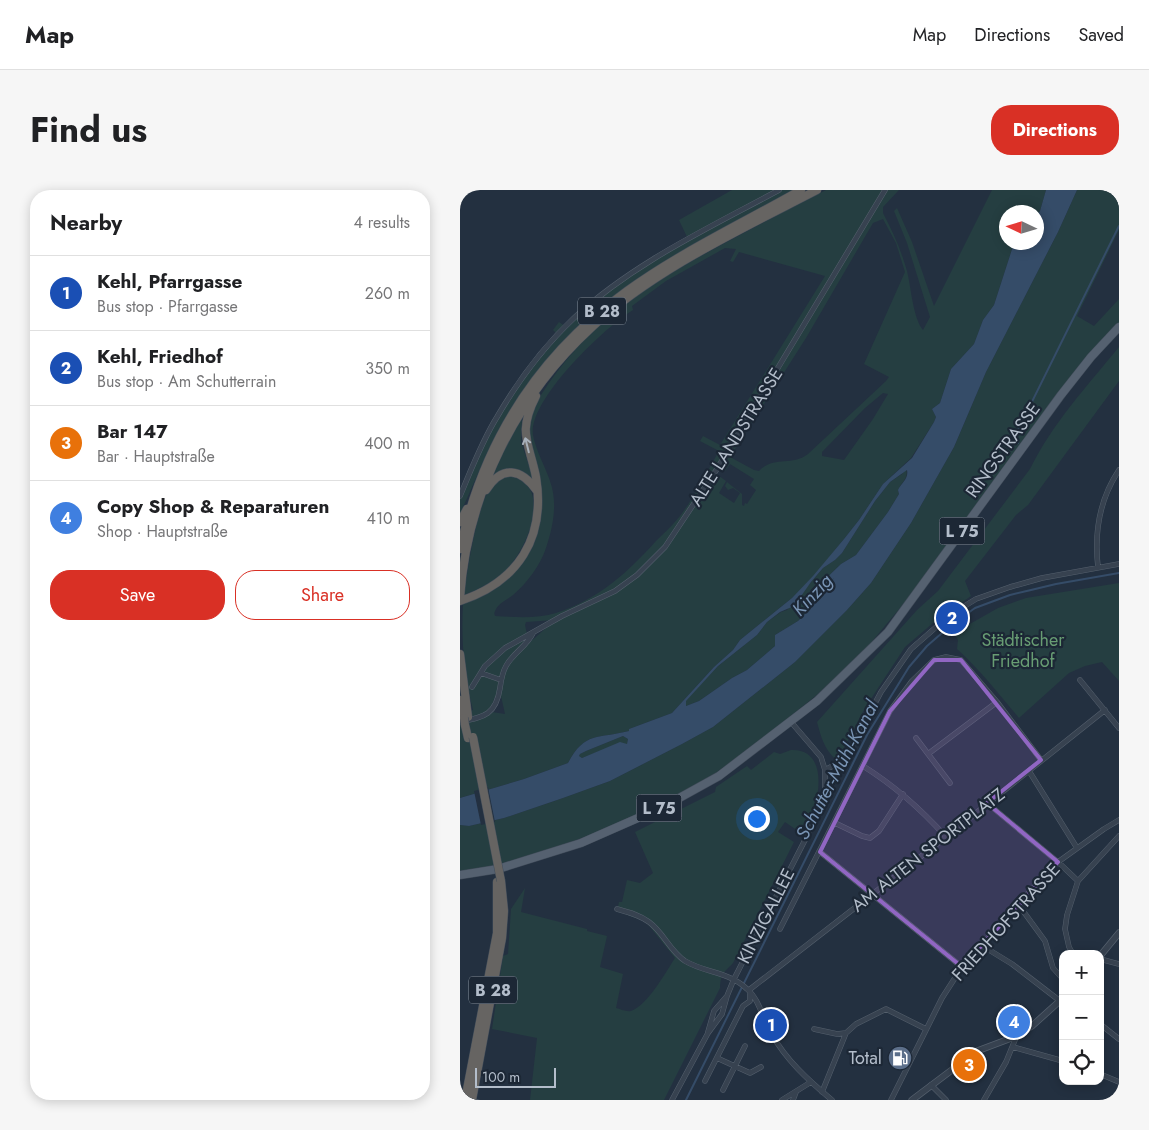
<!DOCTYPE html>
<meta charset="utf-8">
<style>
body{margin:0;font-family:Jost,sans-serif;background:#f6f6f6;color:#202124}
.controls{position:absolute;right:15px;bottom:15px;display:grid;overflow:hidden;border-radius:10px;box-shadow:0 2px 12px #0003}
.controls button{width:45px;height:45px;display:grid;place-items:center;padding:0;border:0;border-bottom:1px solid #e0e0e0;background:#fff;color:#202124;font:25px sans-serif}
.compass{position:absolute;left:539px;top:15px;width:45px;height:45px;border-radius:50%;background:#fff;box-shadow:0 2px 12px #0003;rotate:274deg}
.scale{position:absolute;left:15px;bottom:12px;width:81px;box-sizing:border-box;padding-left:5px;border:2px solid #b3bdca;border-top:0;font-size:14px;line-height:18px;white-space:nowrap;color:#b3bdca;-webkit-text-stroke:4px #1c2735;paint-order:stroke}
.you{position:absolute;left:296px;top:628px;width:18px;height:18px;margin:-12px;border:4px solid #fff;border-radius:50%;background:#1a73e8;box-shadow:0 0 0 8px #1a73e833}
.badge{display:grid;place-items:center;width:32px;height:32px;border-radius:50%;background:#d93025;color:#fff;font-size:16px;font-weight:700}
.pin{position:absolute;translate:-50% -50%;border:2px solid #fff;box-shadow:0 1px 5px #0006}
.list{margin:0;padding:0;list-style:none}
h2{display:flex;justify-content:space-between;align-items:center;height:65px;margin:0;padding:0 20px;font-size:21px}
h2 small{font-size:16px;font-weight:400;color:#757577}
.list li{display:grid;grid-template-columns:32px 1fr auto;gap:15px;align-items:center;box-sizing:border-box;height:75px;padding:0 20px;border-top:1px solid #e0e0e0}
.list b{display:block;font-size:19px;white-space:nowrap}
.list p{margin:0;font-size:16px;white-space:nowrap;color:#757577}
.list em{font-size:16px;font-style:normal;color:#757577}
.actions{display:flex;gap:10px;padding:15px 20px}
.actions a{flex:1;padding:11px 0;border:1px solid #d93025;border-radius:20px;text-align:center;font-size:18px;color:#d93025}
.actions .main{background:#d93025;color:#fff}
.icon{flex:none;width:28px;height:28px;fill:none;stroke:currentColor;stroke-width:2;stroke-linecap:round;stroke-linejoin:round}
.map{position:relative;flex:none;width:659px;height:910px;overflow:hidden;border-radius:20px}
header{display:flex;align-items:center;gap:30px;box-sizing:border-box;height:70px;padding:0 25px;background:#fff;border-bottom:1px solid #e0e0e0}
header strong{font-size:24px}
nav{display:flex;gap:28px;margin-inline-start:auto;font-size:18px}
.intro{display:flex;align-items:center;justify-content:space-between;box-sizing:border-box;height:120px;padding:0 30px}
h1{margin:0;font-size:35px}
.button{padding:12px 22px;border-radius:20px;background:#d93025;color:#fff;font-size:18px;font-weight:700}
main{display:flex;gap:30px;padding:0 30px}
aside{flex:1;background:#fff;border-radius:20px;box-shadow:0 2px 12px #0003}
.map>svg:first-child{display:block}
.green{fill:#253e41;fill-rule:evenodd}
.water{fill:#354c68;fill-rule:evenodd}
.pier{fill:#233040}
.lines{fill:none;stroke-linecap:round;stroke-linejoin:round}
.stream{stroke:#354c68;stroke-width:2}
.minor-casing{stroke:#55606d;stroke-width:5.5}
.tertiary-casing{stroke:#55606d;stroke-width:7}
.primary-casing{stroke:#404b59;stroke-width:9}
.trunk-casing{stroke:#424d5a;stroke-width:9}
.minor{stroke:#374250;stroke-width:4.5}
.tertiary{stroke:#374250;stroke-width:5.5}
.primary{stroke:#556170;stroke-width:8}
.trunk{stroke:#666462;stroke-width:8}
.trunk-bridge-casing{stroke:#424d5a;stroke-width:9;stroke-linecap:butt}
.trunk-bridge{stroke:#666462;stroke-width:8}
.oneway{stroke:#a7b0ba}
.marked{fill:#9166c3;fill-opacity:0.2;stroke:#9166c3;stroke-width:4;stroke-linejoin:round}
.labels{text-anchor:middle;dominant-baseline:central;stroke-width:4.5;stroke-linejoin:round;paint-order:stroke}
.shield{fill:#1c2735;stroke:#86909d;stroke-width:1}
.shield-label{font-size:16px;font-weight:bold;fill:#b3bdca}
.street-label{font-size:18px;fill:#b3bdca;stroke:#1c2735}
.park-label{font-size:18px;fill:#689d73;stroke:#1c2735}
.poi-label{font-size:18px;fill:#b3bdca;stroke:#1c2735;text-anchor:end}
.water-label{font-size:19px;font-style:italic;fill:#7994b4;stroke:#1c2735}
</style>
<header>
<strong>Map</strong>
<nav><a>Map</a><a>Directions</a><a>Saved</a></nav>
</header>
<div class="intro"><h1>Find us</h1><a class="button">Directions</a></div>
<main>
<aside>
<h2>Nearby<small>4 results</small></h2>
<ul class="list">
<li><span class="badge" style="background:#1a4fb4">1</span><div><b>Kehl, Pfarrgasse</b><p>Bus stop · Pfarrgasse</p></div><em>260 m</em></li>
<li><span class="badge" style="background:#1a4fb4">2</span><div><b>Kehl, Friedhof</b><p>Bus stop · Am Schutterrain</p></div><em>350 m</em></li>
<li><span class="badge" style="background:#e8710a">3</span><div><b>Bar 147</b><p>Bar · Hauptstraße</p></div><em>400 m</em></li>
<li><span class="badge" style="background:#3f7fe0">4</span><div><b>Copy Shop &amp; Reparaturen</b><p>Shop · Hauptstraße</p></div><em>410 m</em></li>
</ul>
<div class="actions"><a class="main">Save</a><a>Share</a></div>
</aside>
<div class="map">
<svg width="659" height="910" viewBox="0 0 659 910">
<rect width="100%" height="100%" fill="#233040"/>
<path class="green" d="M272,0H335C229,56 125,106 57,209C33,244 18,285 0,324V307L19,263L55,199L98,145L93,140L99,132L106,137L156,95L228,49L219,30Z
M366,0H439L423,17V23C433,42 441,60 447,81C451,97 453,128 463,140L470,127L447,53L434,21L437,18L452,52L474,116L532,0H586L580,21L577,25L576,22H546V52L554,53L534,115L523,130L514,154L491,179L480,213L472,219L476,227L474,232L451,268L423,294L399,330L384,349L354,386L332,408L280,450L273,460L253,478L212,523L169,539V541C138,549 125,541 108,573L64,589L0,608V524L13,520C4,485 1,451 3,414C58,393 91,349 79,288C73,255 60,238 81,205C128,131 190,93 265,53C299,35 332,17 366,0ZM423,29L436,53L445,82L404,174L429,187L426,191L348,264C331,277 315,265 299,281L294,280L270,267L346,148L413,33ZM265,58L276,59L270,71L273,72L279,62L365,86L260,255L243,246L240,251L259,261C247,282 235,306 220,326C213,335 204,343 196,351C167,383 139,409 96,423C77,429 54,427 35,426C34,423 34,423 36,419C39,413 48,409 53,405C67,393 80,376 86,358C93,337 98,313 90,291C85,276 76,261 73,245C68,210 145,137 173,120L172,116L206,91ZM423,203L428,204L413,229L384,270L362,266V262L405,218ZM270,274L294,289L290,295L296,300L287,314L285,313L284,316L282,315V304L267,292L265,296L268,300L273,298L280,303L274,313L259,303L266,291L255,283L257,279L265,281ZM95,430L69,453L65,435L66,432ZM41,506L45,524L32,522L30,519L35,507Z
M617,0H659V40L617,126L634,136L659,109V134L450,406L409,455L358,504L287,561L254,584L230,598L179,624L133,644L51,673L0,681V635L9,636L44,628L103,608L150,591L222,554L253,537L335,472L387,420L411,393L451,333L494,257L526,182L598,42Z
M659,157V191L568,315L556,325L505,391L511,406L473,433L445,457L405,518L381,564L375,569C364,558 361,547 357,532L457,420L478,401L570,279C592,234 627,196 659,157Z
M62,226L61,252L75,294C60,276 52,278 33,285L39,269Z
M446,279C449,289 441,292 438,300L439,304L428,322L396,365L381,374L355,399L378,383L361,406L347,417L345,424L338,431L315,445V456L287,480L272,488L239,511L226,516L225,511L258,476L297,445L307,432L321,422L327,420L363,378L375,370L382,363L415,311L430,292L442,284Z
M48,286C96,293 67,361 44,382C32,393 19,399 4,405C7,383 18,306 34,293C37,290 44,288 48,286Z
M659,393V491L642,472L625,476L609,483L559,528C539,504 520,480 497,459L498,450L494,443L538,418L566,408Z
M163,546L168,549L167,554H164L160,553L122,568L119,566L120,564L126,561Z
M331,560C373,558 359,623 341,643L325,632L318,642L334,652L273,773C263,784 261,782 260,798L204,910H70L77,848L32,839L43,766L48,764L51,719L65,698L61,722L127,739V741L147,746L140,777L163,784L156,818C160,819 166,822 171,821C187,816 206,782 215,768L186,732L157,721L159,712H162L167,690L180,693L193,683L175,642L255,602L256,597L287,576L291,580L314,562L320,564Z"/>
<path class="water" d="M586,0H617L598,42L526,182L494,257L451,333L411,393L387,420L335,472L253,537L222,554L150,591L103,608L44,628L9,636L0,635V608L64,589L108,573C125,541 138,549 169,541V539L212,523L254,477L273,460L280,450L332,408L353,386L384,349L399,330L423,294L452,268L474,232L476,227L472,219L480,213L491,179L514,154L523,130L534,115L554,53L576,52L577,25L580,21ZM447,280C449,289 441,293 438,300L439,304L428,322L396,365L381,374L355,399L356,402L362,400L374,388L361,406L350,412L345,424L338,431L315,445V456L287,480L272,488L239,511L226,516V511L258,476L297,445L307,432L320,422L334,416L351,392L363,378L375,370L382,363L415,311L430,292ZM163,546L168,549L167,554L160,552L122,568L119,566L120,564L126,561Z"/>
<path class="pier" d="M28,597L35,632L21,635L14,601Z"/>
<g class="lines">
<path class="stream" d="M558,253L555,246L659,36
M226,910L407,545L449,477L467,456L490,436L515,418L550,405L571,400L596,394L659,383"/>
<g class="minor-casing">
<path id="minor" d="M0,306C11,280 22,251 37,227C58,191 83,157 114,128C173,73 249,38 319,0
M638,377C634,342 639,310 659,280
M21,483L41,490
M620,490L659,538
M12,497L25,476L45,458L102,426L155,401L177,385L205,357L257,279L425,0
M0,532C24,527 36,525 40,498C41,491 42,483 46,476C53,463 67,456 73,443
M456,548L490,593
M468,564L537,512
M403,576C435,596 461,619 486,647
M365,580L380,572L388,564L421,502L451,459L490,425L516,409L550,397L582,388L659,374
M569,581L617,658
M527,613L598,672L618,691
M375,633L402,646L410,648L419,641L443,604
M360,662L502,777
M558,714L585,751L593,778L603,789
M157,719C168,722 180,725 189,732C204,743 209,760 225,771C245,783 270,782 287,799C299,809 303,829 311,843C326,870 348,890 372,910
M320,739L430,521L452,491L474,470L486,467L501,470L537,512L581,570
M521,755L552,774L600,811
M613,764L609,757L605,739L607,725L618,691L659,646
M640,769L659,774
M289,800L486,647L645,520
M640,834L659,849
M354,839L377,844L386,843L396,834L426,819L466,839
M248,842L254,821L267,806
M553,857L603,871
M257,868L290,883L301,877
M640,884L659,892
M245,891L283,816L290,811V804
M471,895L486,910
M263,900L285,856
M362,902L386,843
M212,910L248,843L262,824L267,806L274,789L345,650L363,611L365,599V580L361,567L331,532
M322,910L351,892
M333,910L336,902
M431,910L482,808L502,777L558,714L598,672L644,639L659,630
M524,910L546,872L557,845"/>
</g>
<g class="tertiary-casing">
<path id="tertiary" d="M640,766L659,743
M452,910L517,861L549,849L572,836L603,808"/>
</g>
<g class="primary-casing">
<path id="primary" d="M0,685L38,679L121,653L203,617L259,586L357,511L428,442L601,205L631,167L659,137"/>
</g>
<g class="trunk-casing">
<path id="trunk" d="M26,300C42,275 61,278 77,301
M0,332L7,319
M0,359C23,251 77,166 167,101C221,62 283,33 341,0
M0,408C7,305 55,208 131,138C193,80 282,39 357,0
M0,411C58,392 86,348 76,287C69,252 57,243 76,206
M0,464L8,527
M0,510L4,528
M5,535L8,548
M5,910L37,743V692
M12,910L42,748L44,721L41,691"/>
</g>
<use href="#minor" class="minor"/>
<use href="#tertiary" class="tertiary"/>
<use href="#primary" class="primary"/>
<use href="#trunk" class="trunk"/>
<g class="trunk-bridge-casing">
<path id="trunk-bridge" d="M4,528L5,535
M13,547L41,691"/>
</g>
<use href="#trunk-bridge" class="trunk-bridge"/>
</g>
<defs><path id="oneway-shaft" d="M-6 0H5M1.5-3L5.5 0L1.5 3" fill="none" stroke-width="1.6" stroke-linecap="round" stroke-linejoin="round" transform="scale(1.25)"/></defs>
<use class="oneway" href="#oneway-shaft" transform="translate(67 255) rotate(-104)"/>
<path class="marked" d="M474,470H501L581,570L527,613L598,672L502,777L360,662L430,521Z"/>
<defs>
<g id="fuel-disc" transform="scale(1.25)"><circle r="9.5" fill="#5c6f8a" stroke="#1c2735"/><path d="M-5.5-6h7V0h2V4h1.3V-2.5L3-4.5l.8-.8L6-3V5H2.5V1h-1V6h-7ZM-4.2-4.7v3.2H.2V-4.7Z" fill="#fff"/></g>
</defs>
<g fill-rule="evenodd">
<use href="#fuel-disc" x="440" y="868"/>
</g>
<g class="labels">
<g class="shield">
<rect x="118" y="107.5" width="48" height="27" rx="4"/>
<rect x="479.5" y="327.5" width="45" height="27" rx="4"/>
<rect x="176.5" y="604.5" width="45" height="27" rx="4"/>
<rect x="9" y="786.5" width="48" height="27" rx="4"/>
</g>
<g class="shield-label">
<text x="142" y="121">B 28</text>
<text x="502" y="341">L 75</text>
<text x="199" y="618">L 75</text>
<text x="33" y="800">B 28</text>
</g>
<g class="street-label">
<text transform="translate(276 247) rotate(-58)">ALTE LANDSTRASSE</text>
<text transform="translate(543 260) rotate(-54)">RINGSTRASSE</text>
<text transform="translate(468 660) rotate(-38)">AM ALTEN SPORTPLATZ</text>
<text transform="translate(306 726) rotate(-63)">KINZIGALLEE</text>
<text transform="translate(546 732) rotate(-48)">FRIEDHOFSTRASSE</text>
</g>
<g class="park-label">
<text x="563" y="450">Städtischer<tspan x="563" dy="21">Friedhof</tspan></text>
</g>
<g class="poi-label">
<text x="422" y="868">Total</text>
</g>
<g class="water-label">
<text transform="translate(352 405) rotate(-47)">Kinzig</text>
<text transform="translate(377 580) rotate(-62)">Schutter-Mühl-Kanal</text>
</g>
</g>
</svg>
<div class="controls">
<button>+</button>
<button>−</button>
<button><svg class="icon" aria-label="locate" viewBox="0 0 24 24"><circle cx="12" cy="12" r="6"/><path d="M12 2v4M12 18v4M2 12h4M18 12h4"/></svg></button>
</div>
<svg class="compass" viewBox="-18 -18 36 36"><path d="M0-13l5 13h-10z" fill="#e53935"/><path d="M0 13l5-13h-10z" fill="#757577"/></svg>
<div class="scale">100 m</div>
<div class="you"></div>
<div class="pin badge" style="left:311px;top:835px;background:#1a4fb4">1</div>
<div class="pin badge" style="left:492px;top:428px;background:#1a4fb4">2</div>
<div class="pin badge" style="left:509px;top:875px;background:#e8710a">3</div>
<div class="pin badge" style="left:554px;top:832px;background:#3f7fe0">4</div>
</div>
</main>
